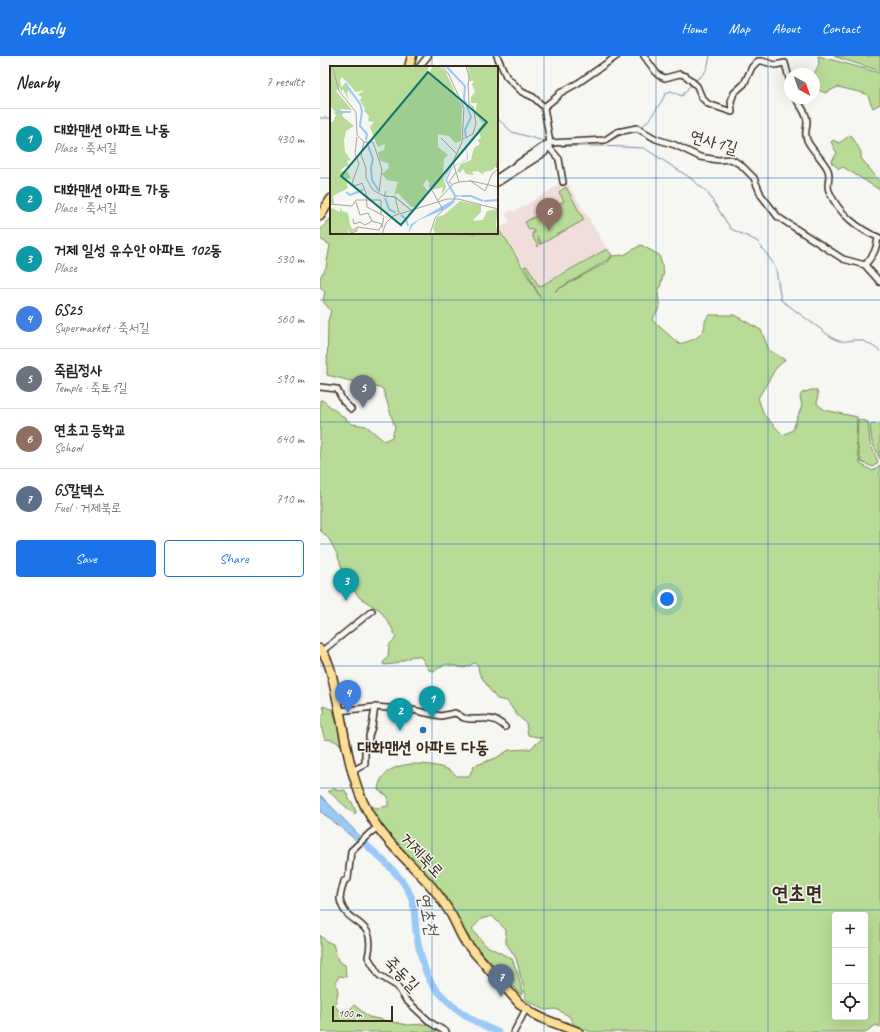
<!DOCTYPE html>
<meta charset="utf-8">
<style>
body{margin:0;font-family:Caveat,"Poor Story",sans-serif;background:#f2f2f2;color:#222}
.controls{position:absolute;right:12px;bottom:12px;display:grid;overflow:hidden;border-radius:4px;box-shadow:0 4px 16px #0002}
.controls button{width:36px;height:36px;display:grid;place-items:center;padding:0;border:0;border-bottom:1px solid #e0e0e0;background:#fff;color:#222;font:20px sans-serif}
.compass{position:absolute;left:464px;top:12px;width:36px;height:36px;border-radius:50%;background:#fff;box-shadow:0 4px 16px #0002;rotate:140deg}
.scale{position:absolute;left:12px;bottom:10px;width:61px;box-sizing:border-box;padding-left:4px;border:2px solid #3b2a1e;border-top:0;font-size:11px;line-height:14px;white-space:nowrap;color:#3b2a1e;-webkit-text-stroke:3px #f6f6f2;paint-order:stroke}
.you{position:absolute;left:347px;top:543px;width:14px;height:14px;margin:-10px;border:3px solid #fff;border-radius:50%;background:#1a73e8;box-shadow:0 0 0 6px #1a73e833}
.badge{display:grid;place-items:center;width:26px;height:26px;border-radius:50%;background:#1a73e8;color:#fff;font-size:13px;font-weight:700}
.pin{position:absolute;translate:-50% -33px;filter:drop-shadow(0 1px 2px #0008)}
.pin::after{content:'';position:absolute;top:21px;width:14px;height:12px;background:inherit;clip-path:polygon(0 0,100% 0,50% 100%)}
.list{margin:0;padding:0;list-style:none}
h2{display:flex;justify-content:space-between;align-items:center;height:52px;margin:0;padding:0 16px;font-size:17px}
h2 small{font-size:13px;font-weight:400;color:#767676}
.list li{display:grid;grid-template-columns:26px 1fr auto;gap:12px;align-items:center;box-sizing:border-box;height:60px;padding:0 16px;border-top:1px solid #e0e0e0}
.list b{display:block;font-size:15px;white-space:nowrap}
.list p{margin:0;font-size:13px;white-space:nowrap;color:#767676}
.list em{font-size:13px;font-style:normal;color:#767676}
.actions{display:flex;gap:8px;padding:12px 16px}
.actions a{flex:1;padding:9px 0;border:1px solid #1a73e8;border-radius:4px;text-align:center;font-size:14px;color:#1a73e8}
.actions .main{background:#1a73e8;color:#fff}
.icon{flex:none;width:22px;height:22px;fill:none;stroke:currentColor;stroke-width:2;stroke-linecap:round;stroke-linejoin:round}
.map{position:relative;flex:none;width:560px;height:976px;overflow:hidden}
header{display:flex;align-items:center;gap:24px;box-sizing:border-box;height:56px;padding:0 20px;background:#1a73e8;color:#fff}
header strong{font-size:19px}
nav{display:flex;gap:22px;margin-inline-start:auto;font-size:14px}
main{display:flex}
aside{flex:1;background:#fff}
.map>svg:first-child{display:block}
.built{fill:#f0deda}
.green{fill:#b8dc97;stroke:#7a835a;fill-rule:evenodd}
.water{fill:#9bc9f6;stroke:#7589a0}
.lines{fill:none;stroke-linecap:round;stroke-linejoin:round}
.stream{stroke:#7589a0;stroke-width:1}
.river{stroke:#9bc9f6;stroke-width:7}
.street-casing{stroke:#3b2a1e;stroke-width:8}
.secondary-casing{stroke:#3b2a1e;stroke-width:10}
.primary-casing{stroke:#3b2a1e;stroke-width:11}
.street{stroke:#f6f6f2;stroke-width:5}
.secondary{stroke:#f6f6f2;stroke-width:7}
.primary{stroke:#fcde96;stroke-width:8}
.grid{fill:none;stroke:#1f6fb2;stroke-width:1;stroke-opacity:0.55}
.poi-dot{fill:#1f6fb2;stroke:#f6f6f2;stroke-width:1.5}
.labels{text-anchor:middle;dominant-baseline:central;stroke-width:3;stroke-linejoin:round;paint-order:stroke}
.street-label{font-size:17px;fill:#3b2a1e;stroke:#f6f6f2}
.poi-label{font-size:17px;font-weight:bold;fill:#3b2a1e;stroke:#f6f6f2}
.water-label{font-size:18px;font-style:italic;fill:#535254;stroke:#f6f6f2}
.district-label{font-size:21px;font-weight:bold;fill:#3b2a1e;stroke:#f6f6f2}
.inset-river{fill:none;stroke:#9bc9f6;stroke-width:2}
.inset-road{fill:none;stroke:#aba49d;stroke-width:1}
.view{fill:#0f766e;fill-opacity:0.15;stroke:#0f766e;stroke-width:2}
.inset-edge{fill:none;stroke:#3b2a1e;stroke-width:2}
</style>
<header>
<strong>Atlasly</strong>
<nav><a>Home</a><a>Map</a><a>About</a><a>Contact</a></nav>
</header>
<main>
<aside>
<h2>Nearby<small>7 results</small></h2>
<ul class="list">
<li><span class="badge" style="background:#0f9aa8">1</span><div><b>대화맨션 아파트 나동</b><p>Place · 죽서길</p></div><em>430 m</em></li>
<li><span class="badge" style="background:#0f9aa8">2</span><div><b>대화맨션 아파트 가동</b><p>Place · 죽서길</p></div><em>490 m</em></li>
<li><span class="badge" style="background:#0f9aa8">3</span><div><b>거제 일성 유수안 아파트 102동</b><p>Place</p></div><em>530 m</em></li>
<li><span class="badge" style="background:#3f7fe0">4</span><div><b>GS25</b><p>Supermarket · 죽서길</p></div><em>560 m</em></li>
<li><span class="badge" style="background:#6b7280">5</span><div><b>죽림정사</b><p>Temple · 죽토1길</p></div><em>590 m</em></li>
<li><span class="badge" style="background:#8d6e63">6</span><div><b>연초고등학교</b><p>School</p></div><em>640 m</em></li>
<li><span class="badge" style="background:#5c6f8a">7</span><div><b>GS칼텍스</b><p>Fuel · 거제북로</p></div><em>710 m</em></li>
</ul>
<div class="actions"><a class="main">Save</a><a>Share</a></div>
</aside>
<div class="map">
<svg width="560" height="976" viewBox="0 0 560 976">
<rect width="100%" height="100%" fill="#f6f6f2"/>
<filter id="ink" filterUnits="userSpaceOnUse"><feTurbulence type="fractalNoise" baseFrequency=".025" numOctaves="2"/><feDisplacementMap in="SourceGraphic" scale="8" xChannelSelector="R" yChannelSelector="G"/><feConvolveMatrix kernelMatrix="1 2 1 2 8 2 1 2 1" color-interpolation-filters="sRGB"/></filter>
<g filter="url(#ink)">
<path class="built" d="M244,122L287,193L219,231L208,212L204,210L186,182L182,178L179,172L190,166L186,158L192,154L194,156L242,127Z"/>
<path class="green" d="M498,0L560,17V48L553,52L547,38L518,31L505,37L494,32V18L499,8Z
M514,0H560V15L516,1Z
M531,79L541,96V102L560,126V134L523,111L519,113L511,106L517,97L511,86L513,84L519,87Z
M246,131L264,164L221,188L220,184L217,181L220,189L218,191L212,179V177H215L212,173L209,174L205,166L244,145L239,136Z
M11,162V177H177V171L182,179L186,183L221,243L204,210L208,211L219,231L287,193L292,199L289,203L235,235L289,205L292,200L304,199L321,189L339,199L344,216L338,238L340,251L332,264L359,288C369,285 379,284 384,273C386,267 383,266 389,259H414L441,274L449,294L465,304L456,312L438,342L444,359L463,379L473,374L476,365L482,350L480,341L482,337L491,334H496L498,338L497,348L505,354L537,361L536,386L540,408L553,415L560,409V971L556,969L545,976H271L254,969L249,960L236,953L225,954L205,943V937L196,902L186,887V874L172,860L161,863L152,873L165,889L192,903L198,918L202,936L201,939L177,912L155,890L144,873L134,854L121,837L71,787L46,747L56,752L68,750V740L58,734C61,703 105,705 127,713C131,714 134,718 137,720H149L154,710L176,702L189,694L210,693L223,682L208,679L206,667L197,659L187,645L177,643L170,634L159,617L158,609L154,607L145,612L126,608L114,615L109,614L101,601L93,600L74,608L64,609L63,607L68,601L69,589L76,582L72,572L60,554L40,542L26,524L17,498L9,483L0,474V344H2L32,368L46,370L64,385L72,381L75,371L63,333L7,319L8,265L11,255L3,245L5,235L0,231V221L6,212L10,189L0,183V174ZM515,859H545V961H515Z
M538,363L548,366L550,387L558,406L553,411L541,406L537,386Z
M553,368L560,369V403L552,386L550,370Z
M3,650L13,654L23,690L13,684L5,683L0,667V660L5,657Z
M14,732L18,735L25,734L30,745L32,746L36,756L35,758L33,757L8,735H11Z
M0,879L6,885L13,888L18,905L25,909L26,921L19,920L16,926L18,936L15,949L20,957L28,956L34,949L49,961L87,969L107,968L119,976H0Z"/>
<path class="water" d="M0,739L45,785L42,789L0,755Z"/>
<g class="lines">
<path class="stream" d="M374,25C387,17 387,14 390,0
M0,62H11
M177,62L192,76L227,86
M321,72C332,61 339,50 346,37L351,35L362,40L372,27
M236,89L240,90H281L324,92L369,121L387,136L411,173L437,185L453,207L456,214L461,244L514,283C526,289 532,281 543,285C549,287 555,292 560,295
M282,89L303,78L318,75"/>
<path class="river" d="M37,781C53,795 78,816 88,834C96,848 94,860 96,875C98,890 104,916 112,928C128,949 153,967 178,976"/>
<g class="street-casing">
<path id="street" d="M177,0L186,20L202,36L213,41L224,51L238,40L240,37L258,27L297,0
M324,0L338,19L345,22L360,18L366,20L377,30L382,42L388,48L412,56L411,45L414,37L424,28L432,11L438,5H442L455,9L465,7L470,26
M99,11L108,0
M475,42C480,49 487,57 487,66C487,73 484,77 487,84C492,95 503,103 508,114C511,121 506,128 509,135C518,157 539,174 560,182
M224,51L230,87
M243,126L239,103L227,89L230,87L285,84L297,76L317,72L336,83L355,89L380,101L398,104L411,103L421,109L434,122L441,139L458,161L523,203L545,209L560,226
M545,209C554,198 556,195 558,181
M0,331L17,333L23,345L31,353
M1,596L52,555
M19,655L55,651L92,654L121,660L135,657C138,658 141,661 144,662C159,666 171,657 185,671
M31,716L45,708V694L49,689V680L52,671L55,651
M58,771L50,777L31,795L28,823L24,825C23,830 20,838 20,843C25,872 58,860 48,901L59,919L77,930L86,944L111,967L126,976
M194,976L206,953"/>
</g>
<g class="secondary-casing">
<path id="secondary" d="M177,123L227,89L224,96L177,126"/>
</g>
<g class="primary-casing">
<path id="primary" d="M89,11L92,0
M0,160L11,143
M0,593C11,606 12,622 16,638C24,674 28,712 43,746C58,780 87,803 111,830C119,839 126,850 132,860C137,869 140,878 146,887L199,947L214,958L224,963L258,976"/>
</g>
<use href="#street" class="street"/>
<use href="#secondary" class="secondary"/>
<use href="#primary" class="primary"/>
</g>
</g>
<path class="grid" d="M112,0V11M224,0V976M336,0V976M448,0V976M0,122H11M177,122H560M112,177V976M0,244H560M0,366H560M0,488H560M0,610H560M0,732H560M0,854H560"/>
<circle class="poi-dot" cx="103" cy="674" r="4"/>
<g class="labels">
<g class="street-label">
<text transform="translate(394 86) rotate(16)">연사1길</text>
<text transform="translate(102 799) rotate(47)">거제북로</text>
<text transform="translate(82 918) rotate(46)">죽동길</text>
</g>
<g class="poi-label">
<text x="103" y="691">대화맨션 아파트 다동</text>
</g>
<g class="water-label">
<text transform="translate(108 858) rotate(78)">연초천</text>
</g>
<g class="district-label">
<text x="477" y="837">연초면</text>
</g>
</g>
<g transform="translate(10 10)">
<rect width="168" height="168" fill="#f6f6f2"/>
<path d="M0,0H82L84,4L83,0H99L97,5L99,8L103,0H109L115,5L132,41L131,75L125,77L119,70L108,68V81L118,89L114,93L113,110L116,121L115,124L111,128L113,121L103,124L97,113L93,119L98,125L87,141H81L68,127L64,129L68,116L57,114L52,108L59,102L58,97L50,95L48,86L54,84L55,78L48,81L43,69L40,61L44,56L38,55L39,50L34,45L35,43L30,34L32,31L28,29L34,24L26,26L12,11L10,14L11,21L15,18L21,25V30L19,24L17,27L19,35L13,23L11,26L10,21L6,25L22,44L11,43L10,46L13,47L12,50L24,60L16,65L14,74L15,86L21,94L17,95L19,101L15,100L10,105H17L21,112L16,114L18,122L3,130L4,138L0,137V56H3L6,49L3,46L9,47L4,45L0,39ZM138,0H168V96L163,104L154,106L153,109L148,105L142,106L144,109L136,108L133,103L130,107L127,105L131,98L141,94L144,82L150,78L147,74L151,72L148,64L153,57L145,48L147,37H141V31L145,26L142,18L144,15H139ZM130,135L151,139V146L143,154L144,155L153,154L157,145L168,143L166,159L168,168L105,167L103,162L107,151L114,149ZM0,141L10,146V141L12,145L18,147L20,159L22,163L27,161L26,164L20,167L17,162L19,168H0Z" fill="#b8dc97"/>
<path d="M136,72L138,93L123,101L117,114L126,129L132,130L126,131L124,137L116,143L89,154L83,159L78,168L81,158L123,134L124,130L115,114L122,101L137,93Z" fill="#9bc9f6"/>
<path class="inset-river" d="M116,0L135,20L134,33L141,51L135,64L136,72M15,17L30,38L32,45L30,60L37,68L36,74M6,46H21M37,77L43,93L41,101L42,114L49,125M16,126L20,129L33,124M131,130H141L153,135M55,132L59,143L66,147M154,135L168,134M71,149L76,153L78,160"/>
<path class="inset-road" d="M112,0L119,9L134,42L132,76L123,96L129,116M136,0L139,11L138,19M3,3L9,25L26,46L27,69L34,76L31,89L36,102V112L43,124L54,130L56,125M27,71L25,87L29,98L22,117L25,120L32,117L36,127L37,141L54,150L52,162M111,72L127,88M133,73L143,68L146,57L143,41L139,38L138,18M34,76H43L50,97L52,104L49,126M168,92L166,101L168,103M114,112L123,97M139,114L155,125L162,108L168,103M129,116L141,115L168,121M99,119L113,144L105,152L100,168M123,119L119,116L126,106M65,131L69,147M108,134L123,118L129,116M26,136L30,149L38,147L42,155M0,138L22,140L26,134H51V148M81,144L65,131L54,130L65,131L81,144M21,167L27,165V161L49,164L52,158L42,155L35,159L30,156L24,158L23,153M52,168L56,157L63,150L117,133H128L168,143"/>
<path class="view" d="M98,6L157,56L71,159L11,110Z"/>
<rect width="168" height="168" class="inset-edge"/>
</g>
</svg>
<div class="controls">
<button>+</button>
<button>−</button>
<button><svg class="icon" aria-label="locate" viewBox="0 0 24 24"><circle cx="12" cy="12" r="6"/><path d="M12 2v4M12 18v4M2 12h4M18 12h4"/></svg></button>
</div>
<svg class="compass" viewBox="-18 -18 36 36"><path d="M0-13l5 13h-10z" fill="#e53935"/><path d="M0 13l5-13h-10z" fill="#767676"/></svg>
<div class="scale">100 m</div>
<div class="you"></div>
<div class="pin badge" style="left:112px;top:663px;background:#0f9aa8">1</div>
<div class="pin badge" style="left:80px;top:675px;background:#0f9aa8">2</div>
<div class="pin badge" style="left:26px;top:545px;background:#0f9aa8">3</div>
<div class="pin badge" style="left:28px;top:657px;background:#3f7fe0">4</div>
<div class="pin badge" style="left:43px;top:352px;background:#6b7280">5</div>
<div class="pin badge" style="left:229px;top:175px;background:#8d6e63">6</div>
<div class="pin badge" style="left:181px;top:941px;background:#5c6f8a">7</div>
</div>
</main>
